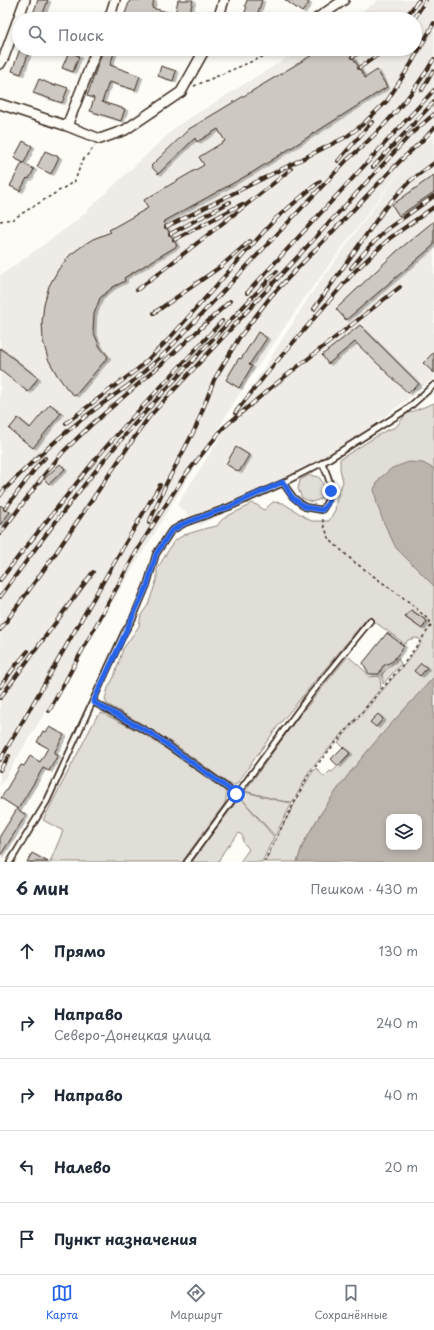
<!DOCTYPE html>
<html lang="ru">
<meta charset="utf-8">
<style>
body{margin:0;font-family:"Playpen Sans",sans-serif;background:#f6f6f7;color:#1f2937}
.controls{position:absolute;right:12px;bottom:12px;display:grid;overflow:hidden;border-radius:8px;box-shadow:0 2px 6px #0003}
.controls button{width:36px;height:36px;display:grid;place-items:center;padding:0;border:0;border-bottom:1px solid #e0e1e3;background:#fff;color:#1f2937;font:20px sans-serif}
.stop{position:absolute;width:12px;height:12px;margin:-9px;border:3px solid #2563eb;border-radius:50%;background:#fff}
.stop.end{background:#2563eb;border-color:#fff;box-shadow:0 1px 4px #0008}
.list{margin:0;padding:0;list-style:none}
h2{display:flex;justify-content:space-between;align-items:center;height:52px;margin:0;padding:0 16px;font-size:17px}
h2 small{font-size:13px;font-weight:400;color:#747a83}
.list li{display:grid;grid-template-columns:26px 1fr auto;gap:12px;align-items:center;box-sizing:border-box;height:72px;padding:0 16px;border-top:1px solid #e0e1e3}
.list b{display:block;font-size:15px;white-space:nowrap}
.list p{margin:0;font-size:13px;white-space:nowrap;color:#747a83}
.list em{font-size:13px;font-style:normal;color:#747a83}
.icon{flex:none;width:22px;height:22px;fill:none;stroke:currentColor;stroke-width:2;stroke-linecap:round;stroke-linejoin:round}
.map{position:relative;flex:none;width:434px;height:862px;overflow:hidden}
.search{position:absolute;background:#fff;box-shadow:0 2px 6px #0003;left:12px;right:12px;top:12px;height:44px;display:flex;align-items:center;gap:10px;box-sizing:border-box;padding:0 14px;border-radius:22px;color:#747a83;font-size:15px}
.sheet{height:412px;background:#fff}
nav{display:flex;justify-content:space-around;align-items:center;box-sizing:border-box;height:56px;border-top:1px solid #e0e1e3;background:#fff;font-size:11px;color:#747a83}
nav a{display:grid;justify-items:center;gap:2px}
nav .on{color:#2563eb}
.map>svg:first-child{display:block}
.built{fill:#efece7}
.green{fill:#e1ded7;stroke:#8e847a;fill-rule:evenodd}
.water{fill:#bbb4ad;stroke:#887d74;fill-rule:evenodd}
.building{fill:#cdc8c2;stroke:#3b2a1e;filter:url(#shadow)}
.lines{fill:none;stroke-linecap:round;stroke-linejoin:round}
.lane-casing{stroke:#3b2a1e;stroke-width:8}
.street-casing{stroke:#3b2a1e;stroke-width:12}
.path{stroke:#3b2a1e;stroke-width:1.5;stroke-dasharray:3 3;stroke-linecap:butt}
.lane{stroke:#fdfcf7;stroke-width:4.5}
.street{stroke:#fdfcf7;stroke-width:9}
.rail-casing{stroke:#3b2a1e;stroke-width:4}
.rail{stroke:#fdfcf7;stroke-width:2.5;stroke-dasharray:8;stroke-linecap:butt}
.route{stroke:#2563eb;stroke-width:5}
</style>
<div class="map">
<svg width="434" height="862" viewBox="0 0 434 862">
<defs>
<filter id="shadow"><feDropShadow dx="3" dy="1.5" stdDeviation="0" flood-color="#0004"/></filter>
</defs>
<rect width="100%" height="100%" fill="#fdfcf7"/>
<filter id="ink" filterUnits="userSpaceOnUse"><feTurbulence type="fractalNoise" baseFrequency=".025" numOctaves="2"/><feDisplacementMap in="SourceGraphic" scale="8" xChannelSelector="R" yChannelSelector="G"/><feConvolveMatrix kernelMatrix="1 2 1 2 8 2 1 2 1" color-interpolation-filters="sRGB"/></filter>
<g filter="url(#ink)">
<path class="built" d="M377,0H434V131L418,148L434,136V378L404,402L322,463L200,525L177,505L309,297L414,152L306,296L240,393L0,786V276L75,222L177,126L301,49H415V19H349L375,3Z"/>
<path class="green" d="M434,403V468L429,470L434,581V677C389,727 340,777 307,837C302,844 300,854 297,862H265L279,832L311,774L316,768L324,777L330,771L332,772L350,754L338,742L339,741L405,664L421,643L420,639L415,638L408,640L405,644L368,617L278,726L236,785H232L226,782L177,746L142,724L107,704L105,699L108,688L114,677L123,649L139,626L141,615L148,605L157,579V569L174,541L184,535L207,528L217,526C224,513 241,513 251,503L257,505L264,510L273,502L283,503L311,521H329L335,510L337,497L343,482L340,469V459L385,431L396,427L406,414ZM411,610L427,621L422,629L406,618Z
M309,475L319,477C325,485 325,490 321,499L312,502L302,498L298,489L300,480Z
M348,656L366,672L369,677L380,676L381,688L358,716L310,770L293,802L281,801L245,791L296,720Z
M398,658L401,664L383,684L382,674Z
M102,713L144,734L218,784C226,790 228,794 225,803L182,862H50L63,831L43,820L97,716Z
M244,792C260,795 276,801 292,803L275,836L240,797Z
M240,797L274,837L262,862H240L249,849L243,842V837L241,834L239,833L224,851L218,862H192L212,834Z"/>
<path class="water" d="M409,462L423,463L434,469V586L396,548L383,521L377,504L374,489L380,478L392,468Z
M434,677V862H297C300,854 302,844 307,837C340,777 388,727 434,677ZM389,817H419V847H389Z"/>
<path class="building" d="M38,0H48L41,19H31Z
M130,0H154L152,8L175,14L178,0H193L188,19H123Z
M247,0H262L256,19H242L247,7L245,6Z
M285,0H305L309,3L302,12Z
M20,49H30L21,74L12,71Z
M322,49H348L365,78L377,70L387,87L253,172L163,222L177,246L124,278L125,281L113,287L100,298L94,314L93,331L100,347L108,357L75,396L68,390L57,375L48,359L43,341L42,322L44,304L49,286L58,270L70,255L85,244L93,239L111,232L109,230L148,208L144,200L204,165L199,157L225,141L218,129L197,142L195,138L158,174L151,166L189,129Z
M103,50L114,53L110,65L140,76L135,90L109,82L102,102L125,109L121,121L90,111L94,98L87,96Z
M69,52L79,56L73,72L62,68Z
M161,66L176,71L173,81L158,76Z
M39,79L55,86L56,84L68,88L62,103L33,93Z
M23,141L32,146L24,163L14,158Z
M45,151L59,157L51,174L37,167Z
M22,163L34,169L29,179L27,178L20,191L10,186Z
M434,175V192L399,216L392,205Z
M434,221V245L346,320L336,309L396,252Z
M360,325L419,384L408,393L355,342L328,364L322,355Z
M258,332L267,338L249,365L252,366L239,388L226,380L239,358L241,359Z
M0,348L38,378L28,392L0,370Z
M434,352V373L423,363Z
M50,404L61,413L33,448L9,429L18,418L30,428Z
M236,447L249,455L239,472L226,464Z
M60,464L65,469L49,484L44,479Z
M0,505L10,512L0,525Z
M411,610L427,621L422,629L405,617Z
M387,633L404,646L393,661L383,666L379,674H369L363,663Z
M421,663L427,668L420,676L414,671Z
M378,714L383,719L376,727L370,722Z
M50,727L64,735L54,753L58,755L49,771L43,768L18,809L1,798L21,765L24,766L30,756L40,762L48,748L37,742L43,731L46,732Z
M343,747L350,753L338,766L331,759Z
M17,809L26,815L0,856V836Z
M32,853L48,862H27Z"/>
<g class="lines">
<g class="lane-casing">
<path id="lane" d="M283,483L293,497L305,507L322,510C335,492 331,481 322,463
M93,702L152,734L236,794
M10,862L47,801L124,633L133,618L147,585L156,554L171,531L185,523L229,507L283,483L322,463L406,410L434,385
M187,862L306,700L370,621"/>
</g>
<g class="street-casing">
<path id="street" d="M109,19L115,0
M218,19L224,0
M316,19L344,0
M0,64L4,57L25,0
M0,104L67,126L100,139L125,130L181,92L205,49
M67,126L97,49"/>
</g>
<path class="path" d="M194,86L267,55L275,49
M0,221L13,219L75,181L82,161L95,146
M264,862L309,774L405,662L431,626L430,621L409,602L353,561L330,540L323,524V517"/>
<use href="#lane" class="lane"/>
<use href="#street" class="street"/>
<g class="rail-casing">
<path id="rail" d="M404,19L419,0
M414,19L426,0
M352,57L365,49
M359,68L386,49
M422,90L433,71
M338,161L372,122
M373,167L434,102
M273,221L320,181
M166,227L346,137L362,125L387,101L411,64L434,23
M170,234L230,202
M174,240L242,204
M351,268L370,246L386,230L434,196
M137,290L264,191L291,169
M247,293L434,90
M314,309L385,208L410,181L434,163
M154,313L220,267L250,241
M124,389L164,354L347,160C381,131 411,98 434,59
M235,413L272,367L355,271L390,238L434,207
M66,423L139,368L169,339L276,218
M0,496L4,490C41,452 84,415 129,385
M5,509L38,465L45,458
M149,523L166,484L196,427L214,380L239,338L271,296L401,160L424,139L434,128
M0,534L44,475L64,451L91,425L165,361L230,301
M0,580L98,456L130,420L222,321
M0,597C42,539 85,481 132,427C179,374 228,323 277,271
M0,630L53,557L132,441L149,417L353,197L411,134L434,114
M0,687L16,665L28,651
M0,698L93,572
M49,711L139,547L183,478L223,428L273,386L400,287
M0,760C54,669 105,576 160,485
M0,770L9,756"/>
</g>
<use href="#rail" class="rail"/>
</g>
</g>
<g class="lines" filter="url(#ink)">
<path class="route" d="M236,794L152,734L93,702L147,586L156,554L171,531L185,523L229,507L283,482L292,497L305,507L322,510L328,503L331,491"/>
</g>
</svg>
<div class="controls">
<button><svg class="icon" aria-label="layers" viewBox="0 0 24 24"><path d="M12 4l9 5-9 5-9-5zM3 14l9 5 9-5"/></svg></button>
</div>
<div class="stop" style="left:236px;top:794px"></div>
<div class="stop end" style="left:331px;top:491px"></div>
<div class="search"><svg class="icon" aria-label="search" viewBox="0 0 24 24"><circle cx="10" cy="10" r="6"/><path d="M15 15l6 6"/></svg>Поиск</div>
</div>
<section class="sheet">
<h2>6 мин<small>Пешком · 430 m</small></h2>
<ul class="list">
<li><svg class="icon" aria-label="ahead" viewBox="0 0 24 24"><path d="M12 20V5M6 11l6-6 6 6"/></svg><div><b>Прямо</b></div><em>130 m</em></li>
<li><svg class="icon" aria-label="right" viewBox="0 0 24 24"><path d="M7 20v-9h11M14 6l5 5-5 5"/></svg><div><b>Направо</b><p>Северо-Донецкая улица</p></div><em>240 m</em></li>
<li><svg class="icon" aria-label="right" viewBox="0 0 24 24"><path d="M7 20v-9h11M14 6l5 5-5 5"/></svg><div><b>Направо</b></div><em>40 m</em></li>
<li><svg class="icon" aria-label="left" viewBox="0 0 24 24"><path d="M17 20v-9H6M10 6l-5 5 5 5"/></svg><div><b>Налево</b></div><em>20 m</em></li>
<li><svg class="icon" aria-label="arrive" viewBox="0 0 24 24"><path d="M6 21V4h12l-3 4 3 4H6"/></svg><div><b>Пункт назначения</b></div></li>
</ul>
</section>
<nav>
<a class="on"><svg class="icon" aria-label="map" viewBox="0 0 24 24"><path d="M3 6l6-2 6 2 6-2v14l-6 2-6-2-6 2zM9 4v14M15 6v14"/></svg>Карта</a>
<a><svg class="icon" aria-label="directions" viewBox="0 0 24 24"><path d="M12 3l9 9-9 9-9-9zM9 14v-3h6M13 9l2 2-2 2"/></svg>Маршрут</a>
<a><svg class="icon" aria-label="saved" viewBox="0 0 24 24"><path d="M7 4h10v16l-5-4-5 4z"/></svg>Сохранённые</a>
</nav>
